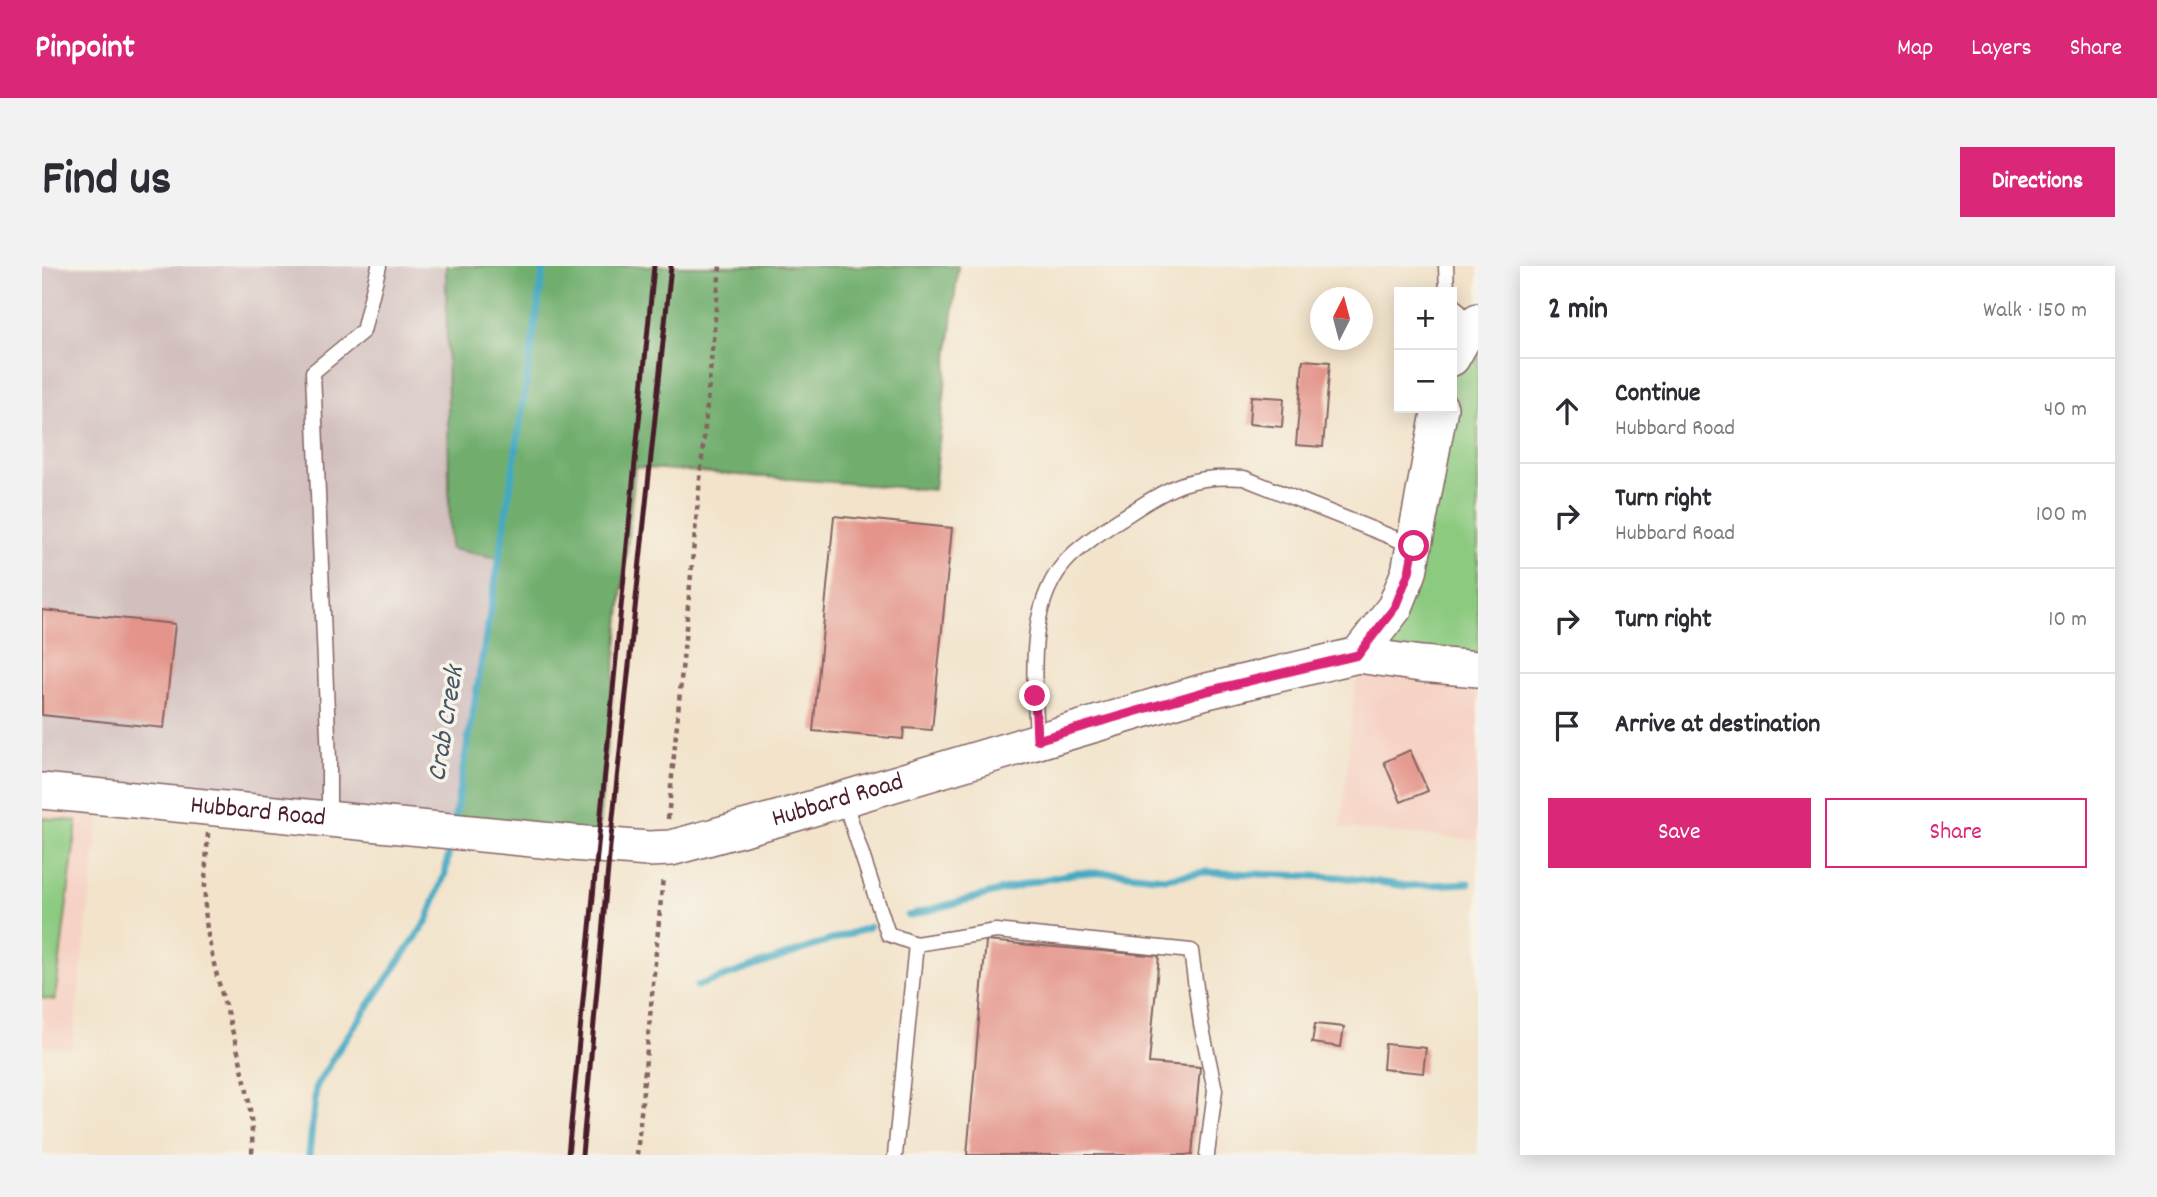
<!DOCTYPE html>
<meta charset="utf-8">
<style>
body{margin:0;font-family:Dekko,sans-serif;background:#f2f2f3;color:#2b2b33}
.controls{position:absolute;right:21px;top:21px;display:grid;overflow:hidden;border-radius:0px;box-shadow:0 4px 18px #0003}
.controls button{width:63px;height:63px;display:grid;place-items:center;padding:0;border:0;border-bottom:2px solid #e1e1e2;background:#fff;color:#2b2b33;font:35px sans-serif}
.compass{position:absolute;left:1268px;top:21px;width:63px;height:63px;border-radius:50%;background:#fff;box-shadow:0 4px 18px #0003;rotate:6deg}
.stop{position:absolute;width:21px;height:21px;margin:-16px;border:5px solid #db2777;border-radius:50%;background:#fff}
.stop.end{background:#db2777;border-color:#fff;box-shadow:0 2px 7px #0008}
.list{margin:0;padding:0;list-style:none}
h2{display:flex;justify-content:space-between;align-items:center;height:91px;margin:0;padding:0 28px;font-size:30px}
h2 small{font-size:23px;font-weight:400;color:#7c7c81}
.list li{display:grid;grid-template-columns:46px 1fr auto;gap:21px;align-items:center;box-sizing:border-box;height:105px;padding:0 28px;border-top:2px solid #e1e1e2}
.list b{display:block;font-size:26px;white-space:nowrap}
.list p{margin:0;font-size:23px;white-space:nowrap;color:#7c7c81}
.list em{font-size:23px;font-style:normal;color:#7c7c81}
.actions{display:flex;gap:14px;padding:21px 28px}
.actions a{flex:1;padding:16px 0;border:2px solid #db2777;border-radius:0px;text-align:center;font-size:24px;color:#db2777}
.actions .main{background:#db2777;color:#fff}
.icon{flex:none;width:38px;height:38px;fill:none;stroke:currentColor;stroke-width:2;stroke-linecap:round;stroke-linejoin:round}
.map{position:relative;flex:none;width:1436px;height:889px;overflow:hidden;border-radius:0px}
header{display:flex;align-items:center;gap:42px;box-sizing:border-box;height:98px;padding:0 35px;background:#db2777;color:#fff}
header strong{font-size:33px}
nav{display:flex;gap:38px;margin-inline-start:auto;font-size:24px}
.intro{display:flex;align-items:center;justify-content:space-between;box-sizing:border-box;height:168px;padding:0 42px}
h1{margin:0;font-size:49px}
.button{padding:18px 32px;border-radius:0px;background:#db2777;color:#fff;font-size:24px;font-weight:700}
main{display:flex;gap:42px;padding:0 42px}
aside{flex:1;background:#fff;border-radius:0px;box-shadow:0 4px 18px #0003}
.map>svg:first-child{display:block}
.built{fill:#f6d2c4}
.industrial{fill:#d1bfbe}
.green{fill:#8cca80;stroke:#6b7456;stroke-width:2}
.forest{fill:#71ae6e;stroke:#5e664c;stroke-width:2}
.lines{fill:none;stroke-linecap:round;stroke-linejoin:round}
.stream{stroke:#42a9c2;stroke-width:7}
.building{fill:#e4948a}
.service-casing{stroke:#856463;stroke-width:17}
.tertiary-casing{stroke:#856463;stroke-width:38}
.path{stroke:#856463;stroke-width:4.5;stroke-dasharray:5 5;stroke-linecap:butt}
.service{stroke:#fff;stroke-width:14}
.tertiary{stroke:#fff;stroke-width:35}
.rail{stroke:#4a1f2b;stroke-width:5}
.route{stroke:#db2777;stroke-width:9}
.labels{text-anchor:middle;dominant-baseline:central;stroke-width:7;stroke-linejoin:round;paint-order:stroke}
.street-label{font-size:26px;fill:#4a1f2b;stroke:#f7f3e8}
.water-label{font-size:28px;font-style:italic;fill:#475667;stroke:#f7f3e8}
</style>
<header>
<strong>Pinpoint</strong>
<nav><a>Map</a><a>Layers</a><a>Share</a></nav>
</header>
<div class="intro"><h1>Find us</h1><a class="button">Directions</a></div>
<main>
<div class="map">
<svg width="1436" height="889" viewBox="0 0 1436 889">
<rect width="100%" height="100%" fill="#f7f3e8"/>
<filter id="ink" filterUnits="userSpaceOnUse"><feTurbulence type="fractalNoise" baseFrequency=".0143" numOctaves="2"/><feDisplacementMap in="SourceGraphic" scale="14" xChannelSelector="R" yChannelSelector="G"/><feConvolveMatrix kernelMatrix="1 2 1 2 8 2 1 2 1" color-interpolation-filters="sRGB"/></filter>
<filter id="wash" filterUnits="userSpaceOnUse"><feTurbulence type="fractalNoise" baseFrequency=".00686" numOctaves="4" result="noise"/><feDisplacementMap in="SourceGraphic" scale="28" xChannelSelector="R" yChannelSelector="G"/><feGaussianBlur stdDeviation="1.57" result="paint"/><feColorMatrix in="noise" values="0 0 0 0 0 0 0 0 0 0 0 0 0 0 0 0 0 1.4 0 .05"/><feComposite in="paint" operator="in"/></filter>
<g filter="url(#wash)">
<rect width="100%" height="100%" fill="#f2e3ca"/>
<path class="built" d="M1436,55V574L1299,562L1316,389L1353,341Z
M0,525L60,531L30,783L0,780Z"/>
<path class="industrial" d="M0,0H404L408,283L458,289L411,565L0,525Z"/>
<path class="green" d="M1436,55V403L1316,389L1353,341L1410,142V92Z
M0,552L35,555L13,734L0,732Z"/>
<path class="forest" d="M404,0H916L892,224L593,201L555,579L411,565L457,292L408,283Z"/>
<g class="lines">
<path class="stream" d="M412,556L458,289L502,0
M866,650L990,616L1034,607H1075L1123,612L1163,606L1298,611L1365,620L1427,617
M655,720L827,661
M267,889L274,821L298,781L385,655L403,607L409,574"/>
</g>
<g id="blocks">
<path class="building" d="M1261,94L1288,96L1281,181L1254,179Z
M1209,130L1242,132L1240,161L1207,158Z
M792,250L910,262L890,464L862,462L861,473L771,465Z
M0,344L133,358L122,462L0,449Z
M1368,484L1386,525L1359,536L1342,496Z
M944,675L1117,690L1107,797L1158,801L1150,889H925Z
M1273,758L1302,761L1299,781L1270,777Z
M1343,778L1384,782L1381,807L1341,803Z"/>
</g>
</g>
<g filter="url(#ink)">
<use href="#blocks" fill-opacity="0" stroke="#856463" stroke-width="2"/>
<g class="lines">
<g class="service-casing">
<path id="service" d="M1404,0L1405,26
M1410,37L1430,61
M995,474C993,416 982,336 1028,291C1046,274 1067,260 1088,247C1130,219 1150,209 1202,212L1372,280
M802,534L846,668L874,678L954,665L1149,685L1159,758L1173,824L1165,889
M287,552V494L271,106L321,65L337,0
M853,889L874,678"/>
</g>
<g class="tertiary-casing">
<g id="tertiary">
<path d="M1410,92L1423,69L1436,55"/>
<path d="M1316,389L1379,398L1436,403"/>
<path id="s1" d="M0,525L531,577L606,583L629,582L738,552L1161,426L1316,389L1353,341L1367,306L1398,142"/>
</g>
</g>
<path class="path" d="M626,553L678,0
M166,567C164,600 160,635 166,669C178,740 214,816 210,889
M595,889L621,611"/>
<use href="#service" class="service"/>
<use href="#tertiary" class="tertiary"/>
<path class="rail" d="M526,889L612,0
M540,889L568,580L629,0"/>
</g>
</g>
<g class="lines" filter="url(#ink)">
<path class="route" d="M993,430L995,474L1161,426L1316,389L1353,341L1367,306L1372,280"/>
</g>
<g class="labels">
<g class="street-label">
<text stroke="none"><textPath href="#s1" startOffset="805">Hubbard Road</textPath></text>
<text stroke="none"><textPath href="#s1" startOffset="217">Hubbard Road</textPath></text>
</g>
<g class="water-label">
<text transform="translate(406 458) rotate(-81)">Crab Creek</text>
</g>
</g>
</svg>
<div class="controls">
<button>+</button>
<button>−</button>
</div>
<svg class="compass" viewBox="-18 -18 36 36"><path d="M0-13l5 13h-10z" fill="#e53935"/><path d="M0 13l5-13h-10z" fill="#7c7c81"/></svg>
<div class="stop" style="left:1372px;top:280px"></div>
<div class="stop end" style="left:993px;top:430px"></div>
</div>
<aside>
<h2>2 min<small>Walk · 150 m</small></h2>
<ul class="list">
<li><svg class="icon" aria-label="ahead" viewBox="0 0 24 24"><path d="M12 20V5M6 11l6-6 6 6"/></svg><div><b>Continue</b><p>Hubbard Road</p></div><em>40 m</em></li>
<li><svg class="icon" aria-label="right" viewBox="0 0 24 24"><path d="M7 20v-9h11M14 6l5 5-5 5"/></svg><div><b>Turn right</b><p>Hubbard Road</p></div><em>100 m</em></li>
<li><svg class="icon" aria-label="right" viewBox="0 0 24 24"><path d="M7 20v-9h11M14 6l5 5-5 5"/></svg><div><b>Turn right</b></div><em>10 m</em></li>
<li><svg class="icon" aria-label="arrive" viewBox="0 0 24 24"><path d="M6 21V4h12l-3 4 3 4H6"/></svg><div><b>Arrive at destination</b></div></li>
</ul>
<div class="actions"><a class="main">Save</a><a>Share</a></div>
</aside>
</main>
